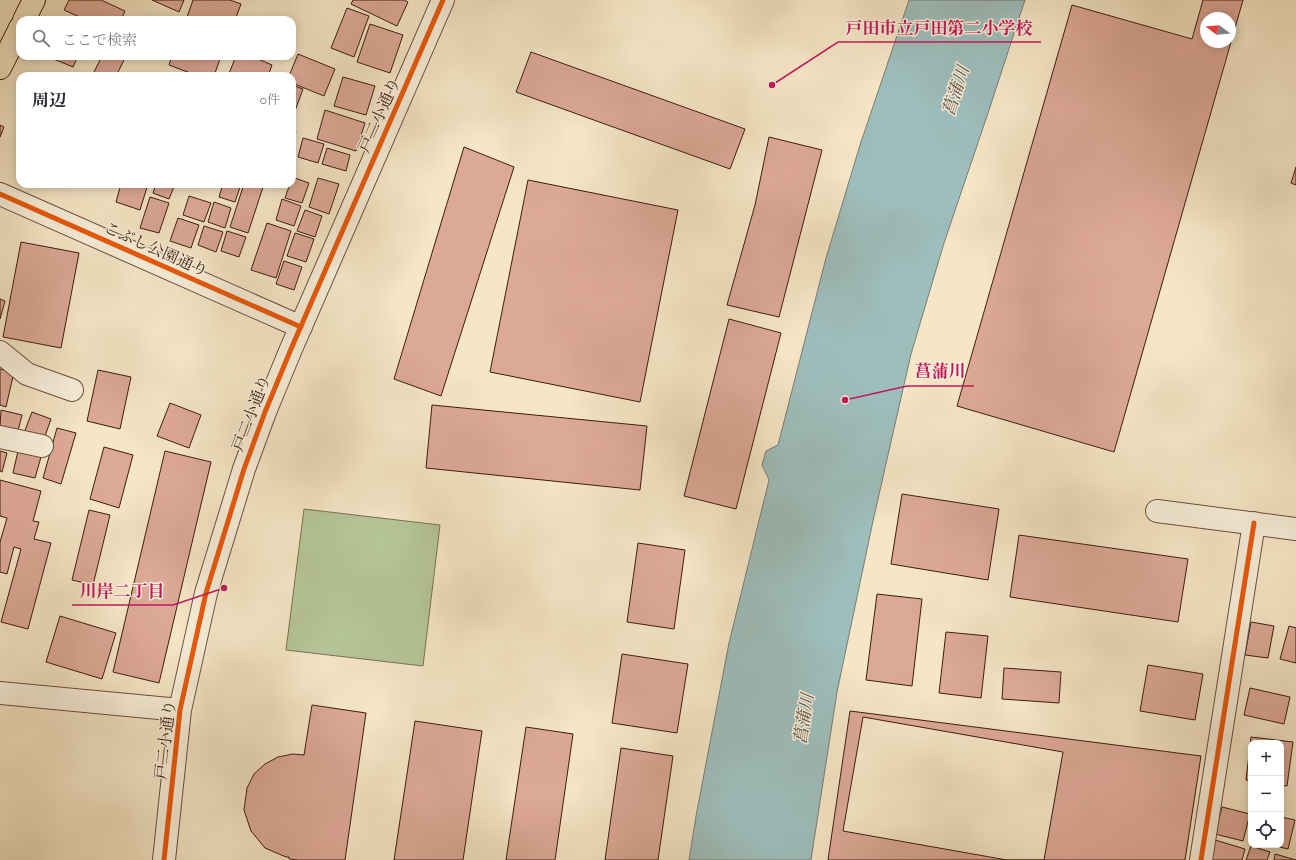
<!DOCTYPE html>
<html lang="ja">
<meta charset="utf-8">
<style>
body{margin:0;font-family:"IM FELL Great Primer","Noto Serif JP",serif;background:#f2f2f3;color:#2b2b33}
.controls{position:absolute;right:12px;bottom:12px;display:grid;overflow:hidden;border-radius:8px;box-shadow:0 2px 10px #0003}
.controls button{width:36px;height:36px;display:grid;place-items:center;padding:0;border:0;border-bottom:1px solid #e1e1e2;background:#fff;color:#2b2b33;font:20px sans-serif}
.compass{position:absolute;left:1200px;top:12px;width:36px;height:36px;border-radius:50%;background:#fff;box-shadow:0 2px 10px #0003;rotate:286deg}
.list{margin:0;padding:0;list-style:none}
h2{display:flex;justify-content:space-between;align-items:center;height:52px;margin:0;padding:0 16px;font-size:17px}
h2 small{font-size:13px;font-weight:400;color:#7c7c81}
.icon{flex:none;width:22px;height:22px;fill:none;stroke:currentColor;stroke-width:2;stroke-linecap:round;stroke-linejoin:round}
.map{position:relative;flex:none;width:1296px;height:860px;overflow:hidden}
.search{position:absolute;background:#fff;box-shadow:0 2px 10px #0003;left:16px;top:16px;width:280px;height:44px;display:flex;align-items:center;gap:10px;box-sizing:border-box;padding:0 14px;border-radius:12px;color:#7c7c81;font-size:15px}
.panel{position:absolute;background:#fff;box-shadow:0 2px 10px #0003;left:16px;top:72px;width:280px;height:116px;border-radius:12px}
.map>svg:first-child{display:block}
.green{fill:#b6c699;stroke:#7a7154}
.water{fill:#9ebebc;stroke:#787d76}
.building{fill:#dda997;stroke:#3e1c0e;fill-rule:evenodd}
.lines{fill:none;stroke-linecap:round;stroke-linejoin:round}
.minor-casing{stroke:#6c4e3c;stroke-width:24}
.major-casing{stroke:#3e1c0e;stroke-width:24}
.minor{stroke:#f8efda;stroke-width:22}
.major{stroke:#f5e6c6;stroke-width:22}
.cycleway-casing{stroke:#f8efda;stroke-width:8}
.cycleway{stroke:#e8590c;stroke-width:5}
.labels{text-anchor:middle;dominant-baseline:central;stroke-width:3;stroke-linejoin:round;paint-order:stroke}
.street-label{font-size:16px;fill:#3e1c0e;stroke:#f8efda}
.water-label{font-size:17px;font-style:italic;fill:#5b4d42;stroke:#f8efda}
.leader{fill:none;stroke:#c2185b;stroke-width:1.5}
.callout-dot{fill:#c2185b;stroke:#f8efda;stroke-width:1.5}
.callout-label{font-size:17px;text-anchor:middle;font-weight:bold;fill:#c2185b;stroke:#f8efda;stroke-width:3;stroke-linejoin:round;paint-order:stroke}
</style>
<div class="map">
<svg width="1296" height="860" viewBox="0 0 1296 860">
<rect width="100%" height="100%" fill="#f5e6c6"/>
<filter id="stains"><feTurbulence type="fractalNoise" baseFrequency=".005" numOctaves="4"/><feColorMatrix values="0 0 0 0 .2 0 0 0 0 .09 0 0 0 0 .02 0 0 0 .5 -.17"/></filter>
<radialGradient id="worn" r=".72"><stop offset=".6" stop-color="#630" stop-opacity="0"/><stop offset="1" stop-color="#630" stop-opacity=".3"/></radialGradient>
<path class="green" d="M304,509L440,525L423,666L286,650Z"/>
<path class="water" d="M909,0H1025L987,116L944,243L911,354L873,521L837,692L811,860H689L696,816L729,643L769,480L762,465L766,451L778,445L826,258L860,145Z"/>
<path class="building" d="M69,0H101L125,11L121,20H86L64,10Z
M152,0H184L179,12Z
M193,0H230L241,4L235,20H186Z
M353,0H404L408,2L397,26L351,4Z
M1203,0H1243L1114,452L957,406L1072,5L1192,39ZM1206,18H1230V42H1206Z
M347,8L369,16L354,57L331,48Z
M370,24L403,35L390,73L357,62Z
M531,52L745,129L730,169L516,92Z
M298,54L335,69L324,96L292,83V76H289Z
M46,56H78L73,67Z
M102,56H126L116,76H92Z
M172,56H221L214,76H198L169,65Z
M236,56H251L272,65L268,76H228Z
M343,77L375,86L366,115L334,106Z
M292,85L303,89L292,119Z
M325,110L365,123L356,151L317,139Z
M0,125L4,127L0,137Z
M292,131L296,132L292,144Z
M769,137L822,150L779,317L727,305L755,205Z
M303,138L324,144L318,163L298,157Z
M464,147L514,167L441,396L394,379Z
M327,148L350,155L346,171L322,164Z
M1296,167V185L1291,183Z
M292,177L309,183L302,203L285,198L290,184H292Z
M318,178L339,184L329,214L309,207Z
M528,180L678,210L640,402L490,372Z
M121,184H148L140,210L116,202Z
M156,184H175L169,199L153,193Z
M223,184H241L235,202L219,197Z
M244,184H264L248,233L230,227Z
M189,196L211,203L204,222L183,215Z
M150,197L169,203L159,233L140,228Z
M282,199L301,206L294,226L276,220Z
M214,202L231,208L225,228L208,222Z
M305,210L322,216L315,237L297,231Z
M178,218L199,225L191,248L170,241Z
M267,223L291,231L276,278L251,270Z
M204,226L223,232L216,252L198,245Z
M227,231L246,237L239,257L221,251Z
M295,233L314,239L306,262L287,256Z
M21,242L79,253L61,348L3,337Z
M284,261L302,267L294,290L276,284Z
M0,299L5,301L0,319Z
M729,319L781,333L736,509L684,496Z
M0,369L14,372L6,407L0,405Z
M98,370L131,377L120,429L87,421Z
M170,403L201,415L189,448L157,436Z
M432,405L647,426L640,490L426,468Z
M1,410L22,415L18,431L0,426Z
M32,412L51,419L44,439L24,433Z
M57,428L76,433L61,484L43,478Z
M104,447L133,455L119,508L90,499Z
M0,451L7,453L2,472L0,471Z
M18,451L41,457L35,478L13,473Z
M165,451L211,462L159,683L113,672Z
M0,480L41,491L33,521L39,522L34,539L51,543L28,629L1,622L21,549L14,547L7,574L0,572V542L7,518L0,516Z
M902,494L999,509L988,580L891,564Z
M89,510L110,515L93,585L72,580Z
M1019,535L1188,559L1178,622L1010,597Z
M638,543L685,550L674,629L627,622Z
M877,594L922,599L912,686L866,680Z
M60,616L116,633L102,679L46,662Z
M1251,622L1274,626L1268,658L1245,655Z
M1289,626L1296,628V663L1280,659Z
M946,632L988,636L981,698L939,693Z
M622,654L688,664L677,733L612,723Z
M1148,665L1203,674L1195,720L1140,711Z
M1004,668L1061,672L1059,703L1002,699Z
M1250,688L1290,697L1284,724L1244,715Z
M312,705L366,713L345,860H298L289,859V857H286L265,848L251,831L244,810L247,788L254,774L265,764L278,757L293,754L304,755Z
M850,711L1201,756L1185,860H828Z
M863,717L1063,752L1044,860H1007L843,831Z
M415,721L482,731L463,860H394Z
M526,727L573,734L555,860H506Z
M1251,737L1293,742L1287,786L1281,785V743H1251V781L1246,780Z
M621,748L673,756L658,860H605Z
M1222,807L1250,814L1243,841L1215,834Z
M1281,817L1295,820L1288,849L1271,845H1281Z
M1215,840L1245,849L1242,860H1209Z
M1251,846L1270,852L1267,860H1246Z
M1275,854L1296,860H1274Z"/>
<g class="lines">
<g class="minor-casing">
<path id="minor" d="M0,194L301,327
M0,352L27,374L72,390
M0,437L42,446
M1157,511L1296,529
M0,693L180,710
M164,860L180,710L206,593L244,469L265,412L291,349L443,0
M1201,860L1254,523"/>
</g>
<g class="major-casing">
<path id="major" d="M24,20L34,0
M0,68L20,28"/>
</g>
<use href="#minor" class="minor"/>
<use href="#major" class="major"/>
<g class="cycleway-casing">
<path id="cycleway" d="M0,194L301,327
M164,860L180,710L206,593L244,469L265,412L291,349L443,0
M1201,860L1254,523"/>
</g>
<use href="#cycleway" class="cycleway"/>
</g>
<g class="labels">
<g class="street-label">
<text transform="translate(379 115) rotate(-66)">戸二小通り</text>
<text transform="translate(156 249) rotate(24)">こぶし公園通り</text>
<text transform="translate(251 413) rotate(-69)">戸二小通り</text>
<text transform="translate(165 740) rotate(-83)">戸二小通り</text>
</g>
<g class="water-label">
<text transform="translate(956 91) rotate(-72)">菖蒲川</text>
<text transform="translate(804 719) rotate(-81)">菖蒲川</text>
</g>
</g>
<path class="leader" d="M772 85L838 42H1041M845 400L907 386H974M224 588L173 605H72"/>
<g class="callout-dot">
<circle cx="772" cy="85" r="4"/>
<circle cx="845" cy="400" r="4"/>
<circle cx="224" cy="588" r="4"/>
</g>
<g class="callout-label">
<text x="939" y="34">戸田市立戸田第二小学校</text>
<text x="940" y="377">菖蒲川</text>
<text x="122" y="597">川岸二丁目</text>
</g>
<rect width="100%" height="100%" filter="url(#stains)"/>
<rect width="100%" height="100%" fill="url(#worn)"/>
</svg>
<div class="controls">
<button>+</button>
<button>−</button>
<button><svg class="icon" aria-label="locate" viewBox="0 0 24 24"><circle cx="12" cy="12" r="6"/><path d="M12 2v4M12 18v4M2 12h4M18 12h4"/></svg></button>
</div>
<svg class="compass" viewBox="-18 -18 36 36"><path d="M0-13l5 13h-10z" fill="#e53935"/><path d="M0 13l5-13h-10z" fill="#7c7c81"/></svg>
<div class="search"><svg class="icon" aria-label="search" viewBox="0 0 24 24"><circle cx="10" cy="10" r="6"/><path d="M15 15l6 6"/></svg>ここで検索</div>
<section class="panel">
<h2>周辺<small>0件</small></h2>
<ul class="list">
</ul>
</section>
</div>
